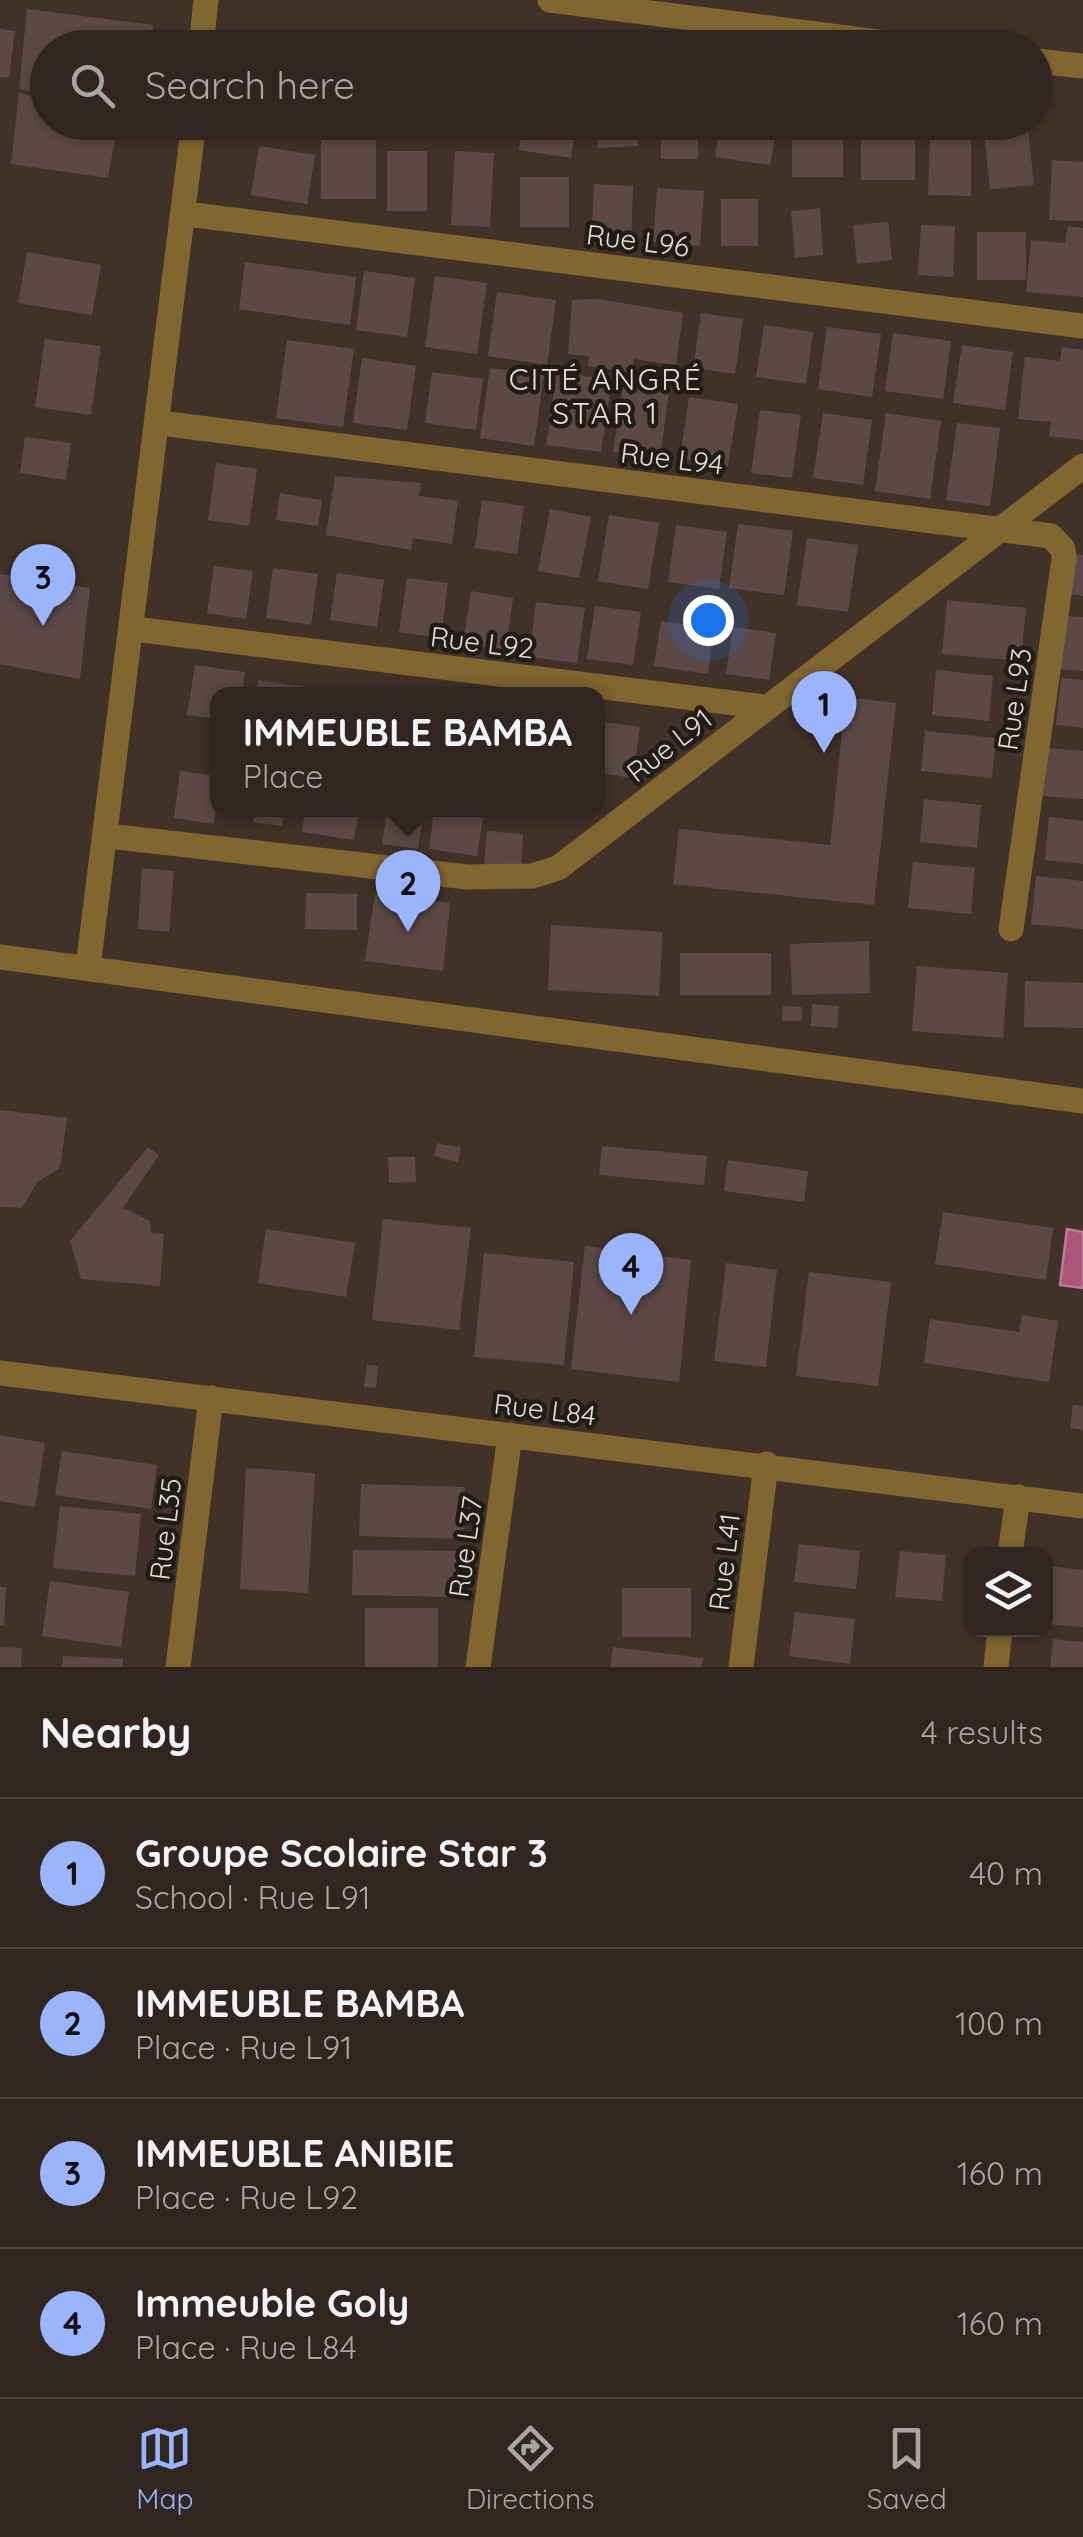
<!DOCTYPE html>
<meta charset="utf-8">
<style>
body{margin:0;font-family:Quicksand,sans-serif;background:#392e28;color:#f1f3f6}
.controls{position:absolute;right:30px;bottom:30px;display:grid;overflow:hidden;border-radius:20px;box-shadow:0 2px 8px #0004}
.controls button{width:90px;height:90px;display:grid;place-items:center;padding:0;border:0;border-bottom:2px solid #4c433d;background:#31261f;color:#f1f3f6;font:50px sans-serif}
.you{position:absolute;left:708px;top:620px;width:35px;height:35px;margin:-25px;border:8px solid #fff;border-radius:50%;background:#1a73e8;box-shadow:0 0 0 15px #1a73e833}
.badge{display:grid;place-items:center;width:65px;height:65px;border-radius:50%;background:#9bb5fd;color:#111;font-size:32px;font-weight:700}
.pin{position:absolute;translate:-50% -82px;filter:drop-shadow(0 2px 5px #0008)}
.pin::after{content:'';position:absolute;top:52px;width:35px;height:30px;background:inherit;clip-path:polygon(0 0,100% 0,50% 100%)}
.popup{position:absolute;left:210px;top:687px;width:395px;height:130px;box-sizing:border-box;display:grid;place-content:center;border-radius:20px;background:#31261f;filter:drop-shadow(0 2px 8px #0005);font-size:32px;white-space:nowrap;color:#a8a5a4}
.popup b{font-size:38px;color:#f1f3f6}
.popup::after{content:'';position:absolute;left:50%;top:100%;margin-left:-20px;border:20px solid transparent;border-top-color:#31261f}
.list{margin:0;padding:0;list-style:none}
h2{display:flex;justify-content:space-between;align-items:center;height:130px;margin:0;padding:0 40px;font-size:42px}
h2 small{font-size:32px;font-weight:400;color:#a8a5a4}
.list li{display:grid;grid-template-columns:65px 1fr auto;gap:30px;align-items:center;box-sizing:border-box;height:150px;padding:0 40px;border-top:2px solid #4c433d}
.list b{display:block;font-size:38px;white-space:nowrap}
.list p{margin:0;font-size:32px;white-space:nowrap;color:#a8a5a4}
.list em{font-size:32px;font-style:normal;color:#a8a5a4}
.icon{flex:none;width:55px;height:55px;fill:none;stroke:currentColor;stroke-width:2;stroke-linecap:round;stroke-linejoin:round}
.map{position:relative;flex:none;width:1083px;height:1667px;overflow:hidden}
.search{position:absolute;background:#31261f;box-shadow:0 2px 8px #0004;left:30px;right:30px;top:30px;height:110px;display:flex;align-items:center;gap:25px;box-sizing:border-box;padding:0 35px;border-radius:55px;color:#a8a5a4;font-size:38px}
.sheet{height:730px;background:#31261f}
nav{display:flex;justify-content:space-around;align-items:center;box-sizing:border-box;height:140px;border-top:2px solid #4c433d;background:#31261f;font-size:28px;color:#a8a5a4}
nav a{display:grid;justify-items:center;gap:5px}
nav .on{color:#9bb5fd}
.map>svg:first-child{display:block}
.water{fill:#ab5578;stroke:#bc7d94;stroke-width:2.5}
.building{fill:#5c4947}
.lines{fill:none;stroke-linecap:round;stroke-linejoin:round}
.minor{stroke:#80662f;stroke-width:25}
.labels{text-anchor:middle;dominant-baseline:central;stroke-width:9;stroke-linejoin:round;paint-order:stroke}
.street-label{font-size:28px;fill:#e5dbd5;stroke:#221c17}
.neighbourhood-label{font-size:30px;letter-spacing:2.5px;fill:#f0ddd1;stroke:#221c17}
</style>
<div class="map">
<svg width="1083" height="1667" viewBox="0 0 1083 1667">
<rect width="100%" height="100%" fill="#413229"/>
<path class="water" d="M1067,1229L1083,1232V1288L1060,1285Z"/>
<path class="building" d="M27,9L153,25L151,48H48V94L19,89Z
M0,29L15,31L9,78L0,77Z
M19,93L48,98V122H118L108,178L11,164Z
M523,122H576L571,158L519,150Z
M597,122H637L638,146L598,148Z
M661,122H698V159H661Z
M720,122H778L770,165L715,157Z
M792,122H843V177H792Z
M1028,130L1034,185L990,189L984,134Z
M861,136H915V180H861Z
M930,136L971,137V196L928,195Z
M321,139H376V199H321Z
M259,146L315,155L307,204L251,195Z
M387,151H427V211H387Z
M455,151L494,153L490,227L451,225Z
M1052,160L1083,162V221L1049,220Z
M520,177H569V227H520Z
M594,184L633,186L631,247L591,245Z
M657,188L704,191L700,246L653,242Z
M721,199H758V246H721Z
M820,208L823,255L795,258L791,211Z
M888,222L892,260L857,264L853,225Z
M921,225L955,226L953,277L918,275Z
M1068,226L1083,228V297L1026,292L1031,240L1065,243Z
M977,232H1026V280H977Z
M27,252L101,265L92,315L18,303Z
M245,262L356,277L350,325L239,309Z
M364,271L415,278L407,337L356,330Z
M435,276L487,283L477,354L425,347Z
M497,292L556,300L547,365L488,356Z
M597,299L683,313L676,365L634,359L632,373L588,366L589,356L568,354L572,300Z
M701,313L743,319L735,374L693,368Z
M764,325L813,332L806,384L756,377Z
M827,327L881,334L872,397L818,389Z
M893,333L951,341L943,399L885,391Z
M45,339L101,346L91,415L35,407Z
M287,340L354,349L343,427L276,418Z
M962,345L1013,352L1005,410L953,403Z
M1062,347L1083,350V440L1049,436L1051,422L1018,419L1025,357L1060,361Z
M362,358L416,366L407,430L353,423Z
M490,368L544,375L534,446L480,438Z
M432,372L483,379L476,430L425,423Z
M557,372L612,380L601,452L546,445Z
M624,379L670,385L660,458L613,452Z
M689,397L738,404L728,466L680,459Z
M760,410L801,415L792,478L751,473Z
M823,413L872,420L863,485L813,478Z
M886,413L941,421L930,499L875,491Z
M957,423L1000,428L990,506L946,500Z
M25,437L71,443L66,480L20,473Z
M216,463L257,469L249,526L208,520Z
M335,476L421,483L419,496L458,501L452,544L413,538L411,550L326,535Z
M280,493L322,500L318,526L276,520Z
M482,500L524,506L517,554L475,548Z
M550,509L591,517L579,578L538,571Z
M609,515L659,523L648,589L598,581Z
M738,524L793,531L784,595L729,588Z
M676,525L727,532L719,589L668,582Z
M807,538L858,545L848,612L797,605Z
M1074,554L1083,555V596L1070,594Z
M214,566L253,571L246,619L207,613Z
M273,568L318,574L311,625L266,618Z
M337,573L384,580L377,627L330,620Z
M0,574L90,588L80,679L0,664Z
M407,578L448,583L441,638L399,632Z
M471,591L513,598L506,650L463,644Z
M947,600L1026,608L1021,661L942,654Z
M536,602L585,608L577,663L529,657Z
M595,606L641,612L633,665L587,659Z
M1065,616L1083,617V671L1059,669Z
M661,621L714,628L708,674L654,666Z
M733,627L776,633L769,680L726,674Z
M195,665L245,672L242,694H218V719L187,715Z
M936,670L993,676L989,721L932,715Z
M1061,678L1083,680V728L1056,725Z
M258,680L318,689L317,694H256Z
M846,697L896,703L874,905L673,884L679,829L830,845Z
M598,721L640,727L633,778L598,773Z
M925,731L996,738L992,778L921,771Z
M1048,748L1083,751V799L1043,796Z
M180,771L218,776L214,824L174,818Z
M924,799L981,805L977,848L920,842Z
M255,810H285L282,826L253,822Z
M305,810H359L354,840L302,832Z
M387,810H424L418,849L382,844Z
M434,810H484L477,856L429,849Z
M1049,817L1083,821V864L1045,860Z
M487,831L523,834L521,868L484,865Z
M913,862L975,868L971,914L908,908Z
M142,868L174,871L169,932L138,929Z
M1036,876L1083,881V929L1031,924Z
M306,893L357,894V930L305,929Z
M375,894L450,903L443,971L365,961Z
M551,925L663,932L659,996L548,990Z
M869,941L870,993L792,995L790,944Z
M680,953H771V995H680Z
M917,966L1008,973L1003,1038L912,1031Z
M1025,981L1083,983V1028L1024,1027Z
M812,1004L839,1006L837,1028L811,1026Z
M783,1006L802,1007L801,1021H782Z
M0,1110L67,1118L60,1168L37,1182L22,1208L0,1207Z
M437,1143L461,1148L458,1162L434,1156Z
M602,1146L707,1156L704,1185L599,1175Z
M148,1147L159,1155L123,1208L150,1221L151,1233L164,1234L160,1286L81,1279L70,1241Z
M388,1157H415L416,1182L389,1183Z
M728,1160L808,1171L804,1202L724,1191Z
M943,1212L1053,1228L1046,1280L935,1264Z
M383,1219L471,1228L459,1330L372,1320Z
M266,1229L355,1243L346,1297L258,1283Z
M585,1246L691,1260L679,1382L571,1369Z
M484,1253L574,1262L564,1365L474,1357Z
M726,1263L777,1270L766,1367L714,1361Z
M809,1272L891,1282L878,1386L796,1376Z
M1022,1315L1058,1321L1049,1382L924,1363L930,1319L1019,1332Z
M367,1365L378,1366L376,1388L364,1387Z
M1073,1405L1083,1406V1430L1070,1428Z
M0,1435L45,1443L35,1507L0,1501Z
M62,1451L157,1465L151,1509L55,1495Z
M246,1468L315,1473L308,1593L240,1589Z
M361,1484L465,1487L463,1539L359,1536Z
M60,1506L141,1514L135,1576L53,1568Z
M799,1544L860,1551L856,1589L794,1582Z
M353,1550L461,1551L460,1597L352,1595Z
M900,1551L946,1555L942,1601L895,1597Z
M1047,1566L1083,1570V1627L1046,1624Z
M50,1581L129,1592L121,1647L42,1636Z
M0,1587H6L4,1626L0,1625Z
M622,1588H691V1637H622Z
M365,1608H438V1667H365Z
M795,1612L855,1619L850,1664L789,1656Z
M1053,1639L1083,1642V1667H1050Z
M0,1647L22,1648L21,1667H0Z
M613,1647L703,1658L702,1667H610Z
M63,1656L123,1659V1667H62Z"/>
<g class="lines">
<path class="minor" d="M550,0L925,48
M201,48L206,0
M1036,61L1083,66
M186,214L1083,326
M160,423L1051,536L1063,549L1064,559L1011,929
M134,629L766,707
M108,836L467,877L532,876L558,868L1083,466
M0,957L1083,1101
M88,967L194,122
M0,1373L1083,1506
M1010,1554L1018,1497
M178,1667L211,1398
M478,1667L510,1435
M741,1667L766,1464
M996,1667L1000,1630"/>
</g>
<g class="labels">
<g class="street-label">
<text transform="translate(638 240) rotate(7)">Rue L96</text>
<text transform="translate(672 458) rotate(7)">Rue L94</text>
<text transform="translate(482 642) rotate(7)">Rue L92</text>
<text transform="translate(1014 699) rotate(-82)">Rue L93</text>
<text transform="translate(669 745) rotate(-38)">Rue L91</text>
<text transform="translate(545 1409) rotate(7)">Rue L84</text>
<text transform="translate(165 1529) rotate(-83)">Rue L35</text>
<text transform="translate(465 1547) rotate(-82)">Rue L37</text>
<text transform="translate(724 1562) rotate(-83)">Rue L41</text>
</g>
<g class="neighbourhood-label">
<text x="606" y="379">CITÉ ANGRÉ<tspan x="606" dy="34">STAR 1</tspan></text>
</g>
</g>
</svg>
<div class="controls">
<button><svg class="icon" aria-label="layers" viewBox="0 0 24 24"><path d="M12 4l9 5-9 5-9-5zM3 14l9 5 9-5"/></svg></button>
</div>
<div class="you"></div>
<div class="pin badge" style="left:824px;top:753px">1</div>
<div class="pin badge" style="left:408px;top:932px">2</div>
<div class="popup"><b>IMMEUBLE BAMBA</b>Place</div>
<div class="pin badge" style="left:43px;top:626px">3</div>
<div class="pin badge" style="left:631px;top:1315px">4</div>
<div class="search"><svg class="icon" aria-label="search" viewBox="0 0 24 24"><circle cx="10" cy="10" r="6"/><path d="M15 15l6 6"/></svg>Search here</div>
</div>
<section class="sheet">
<h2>Nearby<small>4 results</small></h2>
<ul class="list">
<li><span class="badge">1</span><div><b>Groupe Scolaire Star 3</b><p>School · Rue L91</p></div><em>40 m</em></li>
<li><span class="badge">2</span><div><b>IMMEUBLE BAMBA</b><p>Place · Rue L91</p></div><em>100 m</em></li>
<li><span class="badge">3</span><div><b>IMMEUBLE ANIBIE</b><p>Place · Rue L92</p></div><em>160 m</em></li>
<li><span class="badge">4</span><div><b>Immeuble Goly</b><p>Place · Rue L84</p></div><em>160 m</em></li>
</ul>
</section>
<nav>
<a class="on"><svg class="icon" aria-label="map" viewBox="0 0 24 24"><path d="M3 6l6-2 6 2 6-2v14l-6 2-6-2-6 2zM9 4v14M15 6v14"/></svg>Map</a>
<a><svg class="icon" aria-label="directions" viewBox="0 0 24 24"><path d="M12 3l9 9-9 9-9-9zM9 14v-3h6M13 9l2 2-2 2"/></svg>Directions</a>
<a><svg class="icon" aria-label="saved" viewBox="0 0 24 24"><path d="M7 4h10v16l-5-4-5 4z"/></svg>Saved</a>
</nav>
